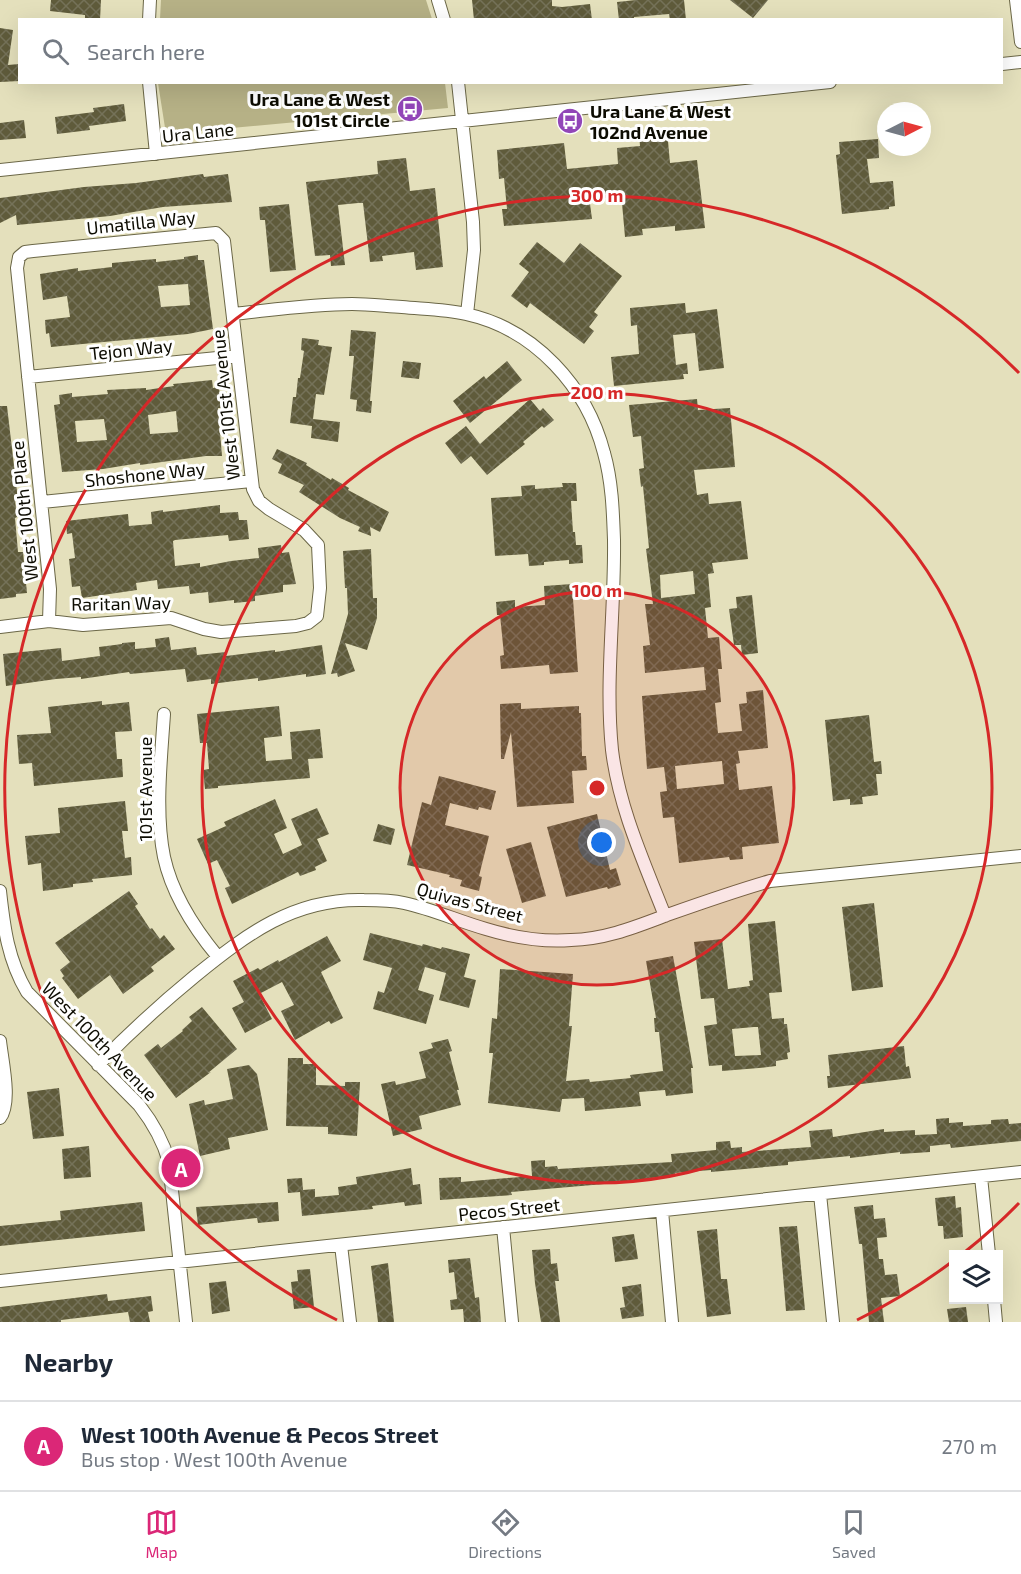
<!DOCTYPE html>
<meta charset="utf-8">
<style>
body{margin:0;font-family:"Exo 2",sans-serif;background:#f6f6f7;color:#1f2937}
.controls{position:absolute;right:18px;bottom:18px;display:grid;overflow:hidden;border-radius:0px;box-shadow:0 6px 24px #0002}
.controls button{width:54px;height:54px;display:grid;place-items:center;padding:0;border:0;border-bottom:2px solid #e0e1e3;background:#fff;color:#1f2937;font:30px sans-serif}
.compass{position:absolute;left:877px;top:102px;width:54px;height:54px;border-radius:50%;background:#fff;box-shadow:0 6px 24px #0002;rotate:84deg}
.you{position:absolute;left:602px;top:843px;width:21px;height:21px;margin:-15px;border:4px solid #fff;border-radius:50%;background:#1a73e8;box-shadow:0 0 0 9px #1a73e833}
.badge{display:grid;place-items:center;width:39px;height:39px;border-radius:50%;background:#db2777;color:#fff;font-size:20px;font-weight:700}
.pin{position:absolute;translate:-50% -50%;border:3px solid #fff;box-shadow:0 2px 6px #0006}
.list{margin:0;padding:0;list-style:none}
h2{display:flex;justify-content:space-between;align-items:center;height:78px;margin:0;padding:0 24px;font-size:26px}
h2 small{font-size:20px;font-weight:400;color:#747a83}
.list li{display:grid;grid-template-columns:39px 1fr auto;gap:18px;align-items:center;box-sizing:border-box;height:90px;padding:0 24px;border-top:2px solid #e0e1e3}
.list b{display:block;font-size:22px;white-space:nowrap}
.list p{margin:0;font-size:20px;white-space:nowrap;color:#747a83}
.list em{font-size:20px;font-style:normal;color:#747a83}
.icon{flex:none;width:33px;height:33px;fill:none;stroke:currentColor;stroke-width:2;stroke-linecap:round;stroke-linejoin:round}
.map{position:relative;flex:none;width:1021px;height:1322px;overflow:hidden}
.search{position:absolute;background:#fff;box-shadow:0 6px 24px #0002;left:18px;right:18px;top:18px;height:66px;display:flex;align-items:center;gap:15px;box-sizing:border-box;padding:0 21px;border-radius:0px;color:#747a83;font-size:22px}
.sheet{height:168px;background:#fff}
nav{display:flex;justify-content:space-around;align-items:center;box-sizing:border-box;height:84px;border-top:2px solid #e0e1e3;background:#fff;font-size:16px;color:#747a83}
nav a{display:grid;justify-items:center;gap:3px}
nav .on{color:#db2777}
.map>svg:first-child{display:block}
.green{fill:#b6b186}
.building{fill:url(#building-cross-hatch);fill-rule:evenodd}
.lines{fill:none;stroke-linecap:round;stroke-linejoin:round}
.minor-casing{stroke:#6b6747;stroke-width:14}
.minor{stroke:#fff;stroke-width:12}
.ring{fill:none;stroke:#d62828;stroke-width:3}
.labels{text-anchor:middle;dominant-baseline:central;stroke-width:6;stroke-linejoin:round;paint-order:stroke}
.poi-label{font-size:18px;font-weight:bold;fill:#0d0c02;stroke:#fff;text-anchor:end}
.street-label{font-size:18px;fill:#0d0c02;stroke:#fff}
.centre{fill:#d62828;stroke:#fff;stroke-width:3}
.ring-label{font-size:18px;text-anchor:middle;font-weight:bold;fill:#d62828;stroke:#fff;stroke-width:6;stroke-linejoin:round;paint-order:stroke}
</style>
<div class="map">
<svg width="1021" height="1322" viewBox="0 0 1021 1322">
<defs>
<pattern id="building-cross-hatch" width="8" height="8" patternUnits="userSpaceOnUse" patternTransform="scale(1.5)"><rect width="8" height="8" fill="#5f5b3b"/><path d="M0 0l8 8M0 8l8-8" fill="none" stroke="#757259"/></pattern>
</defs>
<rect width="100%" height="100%" fill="#e4e0bc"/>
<path class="green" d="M161,0H426L432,19H160Z
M158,83H445L448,108L166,134Z"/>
<path class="building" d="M51,0H101L100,20H85V15L50,11Z
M472,0H552V6L562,7L590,4L592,20H474Z
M636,0H684L686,20H670L669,14L634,17V20H619L617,2Z
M730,0H768L753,18Z
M0,28L13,30L8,65L19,64L20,81L0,82Z
M124,104L126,121L89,126L90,130L57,134L55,117L94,112L93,108Z
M24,120L26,138L0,140V123Z
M667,130L670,163L697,160L705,228L675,231V226L642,229L643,235L625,237L621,192L589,196L592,219L504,226L502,209H507L504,178L499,179L497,150L564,143L567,169L618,164L617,148L640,146L639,133Z
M878,139L879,158L867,159L870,183L893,181L895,206L889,207V209L842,214L836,155L840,154L839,142Z
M406,158L410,191L435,188L443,267L416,270L414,252L382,256L383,261L370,262L363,203H358L338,205L345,265L331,266L330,255L315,256L306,182L378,174L377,161Z
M203,174L204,177L228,174L232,202L163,207L110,216L17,225L16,215L0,223V198L84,187L136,183Z
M289,204L296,270L270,272L265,220H260L259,207Z
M537,242L564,263L580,243L622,276L594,312L598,315L589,327L594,331L584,344L530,303L527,308L511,296L529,272L519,264Z
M198,255V260H204L213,329L188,334L51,347L49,333L46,334L45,320L70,317L67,296L43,300L40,274L78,268V271L112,267V263L143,260L156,259V262L184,259V257ZM188,284L190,305L161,307L158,286Z
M685,303L686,313L717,309L724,368L699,371L695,333L673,335L676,365L687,363L688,374H683L684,379L614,386L611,357L639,354L637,325L631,326L630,308Z
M351,330L376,332L370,401H372L371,413L356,411L357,400L350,399L354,356H349Z
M302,338L319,340L318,345L332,347L324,395L316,394L313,419L340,422L338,442L311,438L312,426L290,423L293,397H296L298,378H300L304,351L301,350Z
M403,361L421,363L419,379L401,377Z
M507,361L522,380L470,423L453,401L484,376L486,379Z
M212,380L213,388L219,387L221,408H218L222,456H206L140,465V463L103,469L62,472L54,405L60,404L59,395L72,393V397L108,394L107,390L146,388V390L174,386L173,384ZM176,411L178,432L150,434L148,415ZM104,419L107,440L77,442L75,421Z
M530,399L540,411L543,408L554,420L544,428L542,426L523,442L525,444L487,475L471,456L461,464L445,443L466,426L480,444Z
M697,399L698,410L730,408L735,467L694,470L697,495L708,493L709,504L741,501L748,559L712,563L714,573L708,574L711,607L705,608L708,638L719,637L722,669H718L721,702L715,703L718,733L742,731L739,704L747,703L746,692L763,690L768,748L738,751L740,763L736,764L739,790L772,786L779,843L742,847L743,859L730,860L729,857L679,863L674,817L663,818L660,792L667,791L664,767L647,769L642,696L706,690L704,667L645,673L643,646L650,645L645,604H653L646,549L649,548L643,486L641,487L639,469L644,468L641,436L633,437L629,405ZM693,571L695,594L661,598L660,575ZM722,761L724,784L677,789L675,766Z
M0,406H7L18,500H15L17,517L15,518L18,552H23L27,593L16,594V597L0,599Z
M277,449L307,463L306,465L331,480L332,478L349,488L348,490L389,512L380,532L370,527L371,536L358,531L360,527L340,518L299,492L304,485L278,473L282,464L272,459Z
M562,483H576L577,501H571L573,532H575L576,545H582L583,563L569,564V560L544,562V565L529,566L528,554L495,556L491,498L522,496L521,486L535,485V489L563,487Z
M220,505V513L238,512L239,520H247L249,539L229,541L228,535L175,540L173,541L175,566L200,563V567L231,561L259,558L258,548L281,545L282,553L289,552L296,584L283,585V592L255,596V601L234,603V600L209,603L208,592L190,594L189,586L158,589L157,580L136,583L137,590L82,598L80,586L72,587L69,559L75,558L72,533L67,534L66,521L128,514L129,526L152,524L151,512L163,510V512Z
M371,549L373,598H377V618L367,650L345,643L355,671L338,677L337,673L331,674L348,614L347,588H345L343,551Z
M572,584L578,672L550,674L549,665L501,669L500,656L504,655L500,615H497L496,602L515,600V607L545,605L544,586Z
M752,595L758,653L742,655L741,645H734L729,609L737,608L736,597Z
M169,637L171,650L196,647L197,655L226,652V656L275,650V652L322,645L326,674L306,677V674L258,681V678L211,684V679L187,682L185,669L130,674L129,672L81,679V677L56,679L6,686L3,654L61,648L62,661L100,656L99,647L122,644V643L135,642V649L156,647L155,639Z
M102,701V705L129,702L132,731L115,732L117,759H122L123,777L34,786L32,763L19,764L17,735L51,733L48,707Z
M521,703V709L579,706V713H581L582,756H586L587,770L572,771L574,803L517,807L511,732L504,759H501L500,704Z
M279,706L282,736L264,738L266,761L292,759L290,732L320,729L323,758L308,759L310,778L218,786V788L205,789L203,770L209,769L207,743H200L197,714Z
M869,715L874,762L881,761L882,774H876L878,795L862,797L863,804L850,805V799L833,801L825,720Z
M439,776L496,791L491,810L479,807L478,810L450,803L445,825L489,836L479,876L482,877L479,891L460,886L462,880L449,877L450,875L407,865L422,802L431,805Z
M275,799L287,828L274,834L283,854L302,845L291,819L317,808L329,834L317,839L327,861L315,867L316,870L300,876L298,872L232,904L225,888L230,886L217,860L208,864L197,839L226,826L224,822Z
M125,801L128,831H122L125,858L131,857L132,875L92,879L93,882L73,884V887L43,891L41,863L28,865L25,836L60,833L58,808Z
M597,814L610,870L616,868L621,885L608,889L607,887L566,897L547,827Z
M378,824L395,829L391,845L373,841Z
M531,842L546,896L522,903L506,849Z
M129,891L138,904L135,906L150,929L152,928L160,939L164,935L175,949L151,967L154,971L123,994L110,975L78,999L62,978L64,976L60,970L70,962L55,943Z
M874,903L883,987L852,991L842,907Z
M775,921L782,992L769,993L772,1019L784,1018V1024H787L790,1052L787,1053L788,1059L776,1061V1066L759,1068L722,1071V1065L709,1066L704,1026L717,1024L714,998L701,999L694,942L722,939L728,989L750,986L749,981L753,980L748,924ZM754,1027H758L761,1055L735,1056L732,1029Z
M370,933L422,946L423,944L441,949L442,947L470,954L464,977L476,980L469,1008L439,1000L446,973L425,967L418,990L434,995L426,1024L373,1009L378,991L384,993L392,968L363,960Z
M327,936L341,961L321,972L343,1018L331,1024L329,1021L295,1040L281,1011L294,1005L282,982L259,994L272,1019L245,1033L232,1008L244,1002L233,981L258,968L260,970L278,960L279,962Z
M673,956L693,1068H691L693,1093L666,1096L665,1090L639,1092L641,1106L585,1111L584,1098L562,1099L560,1112L488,1103L493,1053H489L492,1018L497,1019L500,969L573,974L569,1026H572L566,1081L589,1079L590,1082L631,1078L630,1075L663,1071L659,1032H655L654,1018H656L646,961Z
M202,1007L237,1049L208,1073L211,1072L176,1098L144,1055L158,1044L161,1048L183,1031L182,1030L192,1021L189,1017Z
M448,1039L452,1051L449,1052L459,1090H457L461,1105L419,1116L422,1129L393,1136L381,1084L395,1081L396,1085L426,1078L419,1052L433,1048L431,1043Z
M904,1046L906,1067L909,1066L911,1078L828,1088L827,1076H830L828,1055Z
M288,1058H303V1064H316V1085L345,1086V1082H360L357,1136L328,1134V1127L286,1126Z
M249,1065L257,1074L268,1130L228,1138L230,1149L200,1156L189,1104L204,1100L205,1105L233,1099L227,1069Z
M59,1088L64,1136L33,1139L27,1092Z
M949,1118V1123L963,1122V1126L991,1124V1120L1008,1119L1009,1124L1021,1123V1141L951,1148L950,1144L930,1146V1152L900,1154V1152L850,1158V1156L788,1162V1165L711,1172V1170L675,1173L676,1176L651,1178V1180L511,1192L512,1195L440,1200L439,1178L461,1177V1182L532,1176L531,1161L545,1160V1167L557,1166L558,1169L672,1162L671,1154L716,1150V1142L730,1141L731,1148L742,1147V1152L811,1147L809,1131L832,1129L833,1137L884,1129V1132L915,1130V1135L937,1134L936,1119Z
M89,1146L91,1177L64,1179L62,1149Z
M411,1168L413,1185L420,1184L422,1204L405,1206L404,1202L372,1206L373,1209L302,1216L300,1192L288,1193L287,1179L302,1178L303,1190L315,1189V1197L339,1195L338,1187L357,1184L356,1177Z
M955,1196L956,1208L961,1207L963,1237L944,1239L943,1226H938L935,1198Z
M142,1202L145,1231L0,1246V1226L61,1220L60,1211Z
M278,1202L279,1221L258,1223L257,1218L198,1225L196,1207Z
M873,1205L874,1219L885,1218L887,1237L877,1238L879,1259H883L885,1275L897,1274L900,1296L881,1298L884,1322H869L862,1244H859L854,1207Z
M797,1226L805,1310L786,1311L779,1227Z
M717,1229L721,1279H727L731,1314L707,1317L697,1231Z
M634,1234L638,1259L615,1262L612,1237Z
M550,1249L551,1264L557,1263L559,1281H555L560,1322H541L535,1283L532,1250Z
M470,1258L475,1298L479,1297L481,1322H464L463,1309L451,1310L450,1300L457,1299L454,1272L449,1273L448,1260Z
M388,1263L394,1322H378L371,1266Z
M310,1269L314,1307L294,1309L291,1282L298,1281L297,1270Z
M226,1281L230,1311L212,1314L209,1283Z
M641,1284L644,1316L622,1319L620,1308L625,1307L622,1287Z
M107,1294L108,1301L151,1296L153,1311L148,1312L150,1322H130L128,1312L61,1320V1322H0V1307Z
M966,1307L968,1322H949L947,1309Z"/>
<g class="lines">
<g class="minor-casing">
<path id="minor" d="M438,0L444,20
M1016,0L1021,42
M149,20L150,0
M1002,64L1021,62
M149,82L156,154
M458,82L473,222L474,250L467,314
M0,170L830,82
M233,314C272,310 312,304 352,304C368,304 385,306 402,307C423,309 445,309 466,314C535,329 587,387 604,453C612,481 613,511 614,540C615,610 605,681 612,750C619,808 644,862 665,916
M28,377L237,356
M42,502L251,481
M0,627L49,621L83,625L171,618L204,629L221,632L296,626L308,623L317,616L320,588L318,545L304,530L269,509L259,501L253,489L224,241L216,233L33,251L25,252L19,257L17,268L50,589L49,621
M164,714C161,759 155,813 164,857C172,894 194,928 218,957
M0,891C4,928 8,960 27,992L139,1105C153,1123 163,1140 169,1162L186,1322
M0,1041C2,1060 12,1103 0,1118
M98,1065C129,1033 161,1004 195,976C247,934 294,898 364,900C377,900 391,900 404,903C432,909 458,921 486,929C512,937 544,942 571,940C606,939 635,927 667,915C701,903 735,891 770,881L1021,856
M981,1177L989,1254
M820,1194L833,1322
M662,1211L672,1322
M503,1227L512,1322
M341,1245L350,1322
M0,1281L1021,1172
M994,1300L996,1322"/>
</g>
<use href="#minor" class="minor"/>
</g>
<circle cx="597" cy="788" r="197" fill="#d62828" fill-opacity=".12"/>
<g class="ring">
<circle cx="597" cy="788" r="197"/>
<circle cx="597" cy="788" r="395"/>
<path d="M1019 1203A592 592 0 0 1 966 1251M953 1261A592 592 0 0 1 857 1320M337 1320A592 592 0 1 1 1019 373"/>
</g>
<defs>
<g id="bus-disc" transform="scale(1.35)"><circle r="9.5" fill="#9246b8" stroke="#fff"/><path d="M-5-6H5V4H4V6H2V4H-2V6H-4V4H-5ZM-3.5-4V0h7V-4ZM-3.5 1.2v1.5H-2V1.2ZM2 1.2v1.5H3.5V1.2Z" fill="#fff"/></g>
</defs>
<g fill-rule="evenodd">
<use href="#bus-disc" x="410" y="109"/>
<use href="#bus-disc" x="570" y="121"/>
</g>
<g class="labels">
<g class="poi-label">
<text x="390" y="99">Ura Lane &amp; West<tspan x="390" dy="21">101st Circle</tspan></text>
<text x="590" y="111" text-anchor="start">Ura Lane &amp; West<tspan x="590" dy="21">102nd Avenue</tspan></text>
</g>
<g class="street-label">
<text transform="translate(198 132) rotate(-6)">Ura Lane</text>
<text transform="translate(141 222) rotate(-6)">Umatilla Way</text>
<text transform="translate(131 349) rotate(-6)">Tejon Way</text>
<text transform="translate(225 405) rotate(-96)">West 101st Avenue</text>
<text transform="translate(145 474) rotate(-6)">Shoshone Way</text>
<text transform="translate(24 511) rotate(-96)">West 100th Place</text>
<text transform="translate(121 603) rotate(-1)">Raritan Way</text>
<text transform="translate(145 789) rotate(-90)">101st Avenue</text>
<text transform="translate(470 902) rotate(15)">Quivas Street</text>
<text transform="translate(100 1041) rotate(46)">West 100th Avenue</text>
<text transform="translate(509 1209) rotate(-6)">Pecos Street</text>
</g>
</g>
<circle cx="597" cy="788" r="9" class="centre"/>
<g class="ring-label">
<text x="597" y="202">300 m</text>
<text x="597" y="399">200 m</text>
<text x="597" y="597">100 m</text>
</g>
</svg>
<div class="controls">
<button><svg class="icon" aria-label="layers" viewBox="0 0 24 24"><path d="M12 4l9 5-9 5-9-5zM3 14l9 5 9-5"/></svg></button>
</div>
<svg class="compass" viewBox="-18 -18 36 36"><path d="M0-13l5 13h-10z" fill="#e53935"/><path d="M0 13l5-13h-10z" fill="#747a83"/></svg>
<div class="you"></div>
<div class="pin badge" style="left:181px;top:1168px">A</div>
<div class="search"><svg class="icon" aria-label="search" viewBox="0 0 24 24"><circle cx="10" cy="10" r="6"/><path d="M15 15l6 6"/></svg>Search here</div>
</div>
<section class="sheet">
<h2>Nearby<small></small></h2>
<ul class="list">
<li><span class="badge">A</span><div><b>West 100th Avenue &amp; Pecos Street</b><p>Bus stop · West 100th Avenue</p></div><em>270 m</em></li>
</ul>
</section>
<nav>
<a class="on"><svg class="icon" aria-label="map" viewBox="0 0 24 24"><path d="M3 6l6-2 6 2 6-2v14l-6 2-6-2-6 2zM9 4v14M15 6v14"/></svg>Map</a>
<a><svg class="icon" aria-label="directions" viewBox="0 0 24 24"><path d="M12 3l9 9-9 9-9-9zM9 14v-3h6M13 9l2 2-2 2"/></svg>Directions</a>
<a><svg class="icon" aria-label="saved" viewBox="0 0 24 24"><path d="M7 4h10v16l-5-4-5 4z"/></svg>Saved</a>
</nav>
